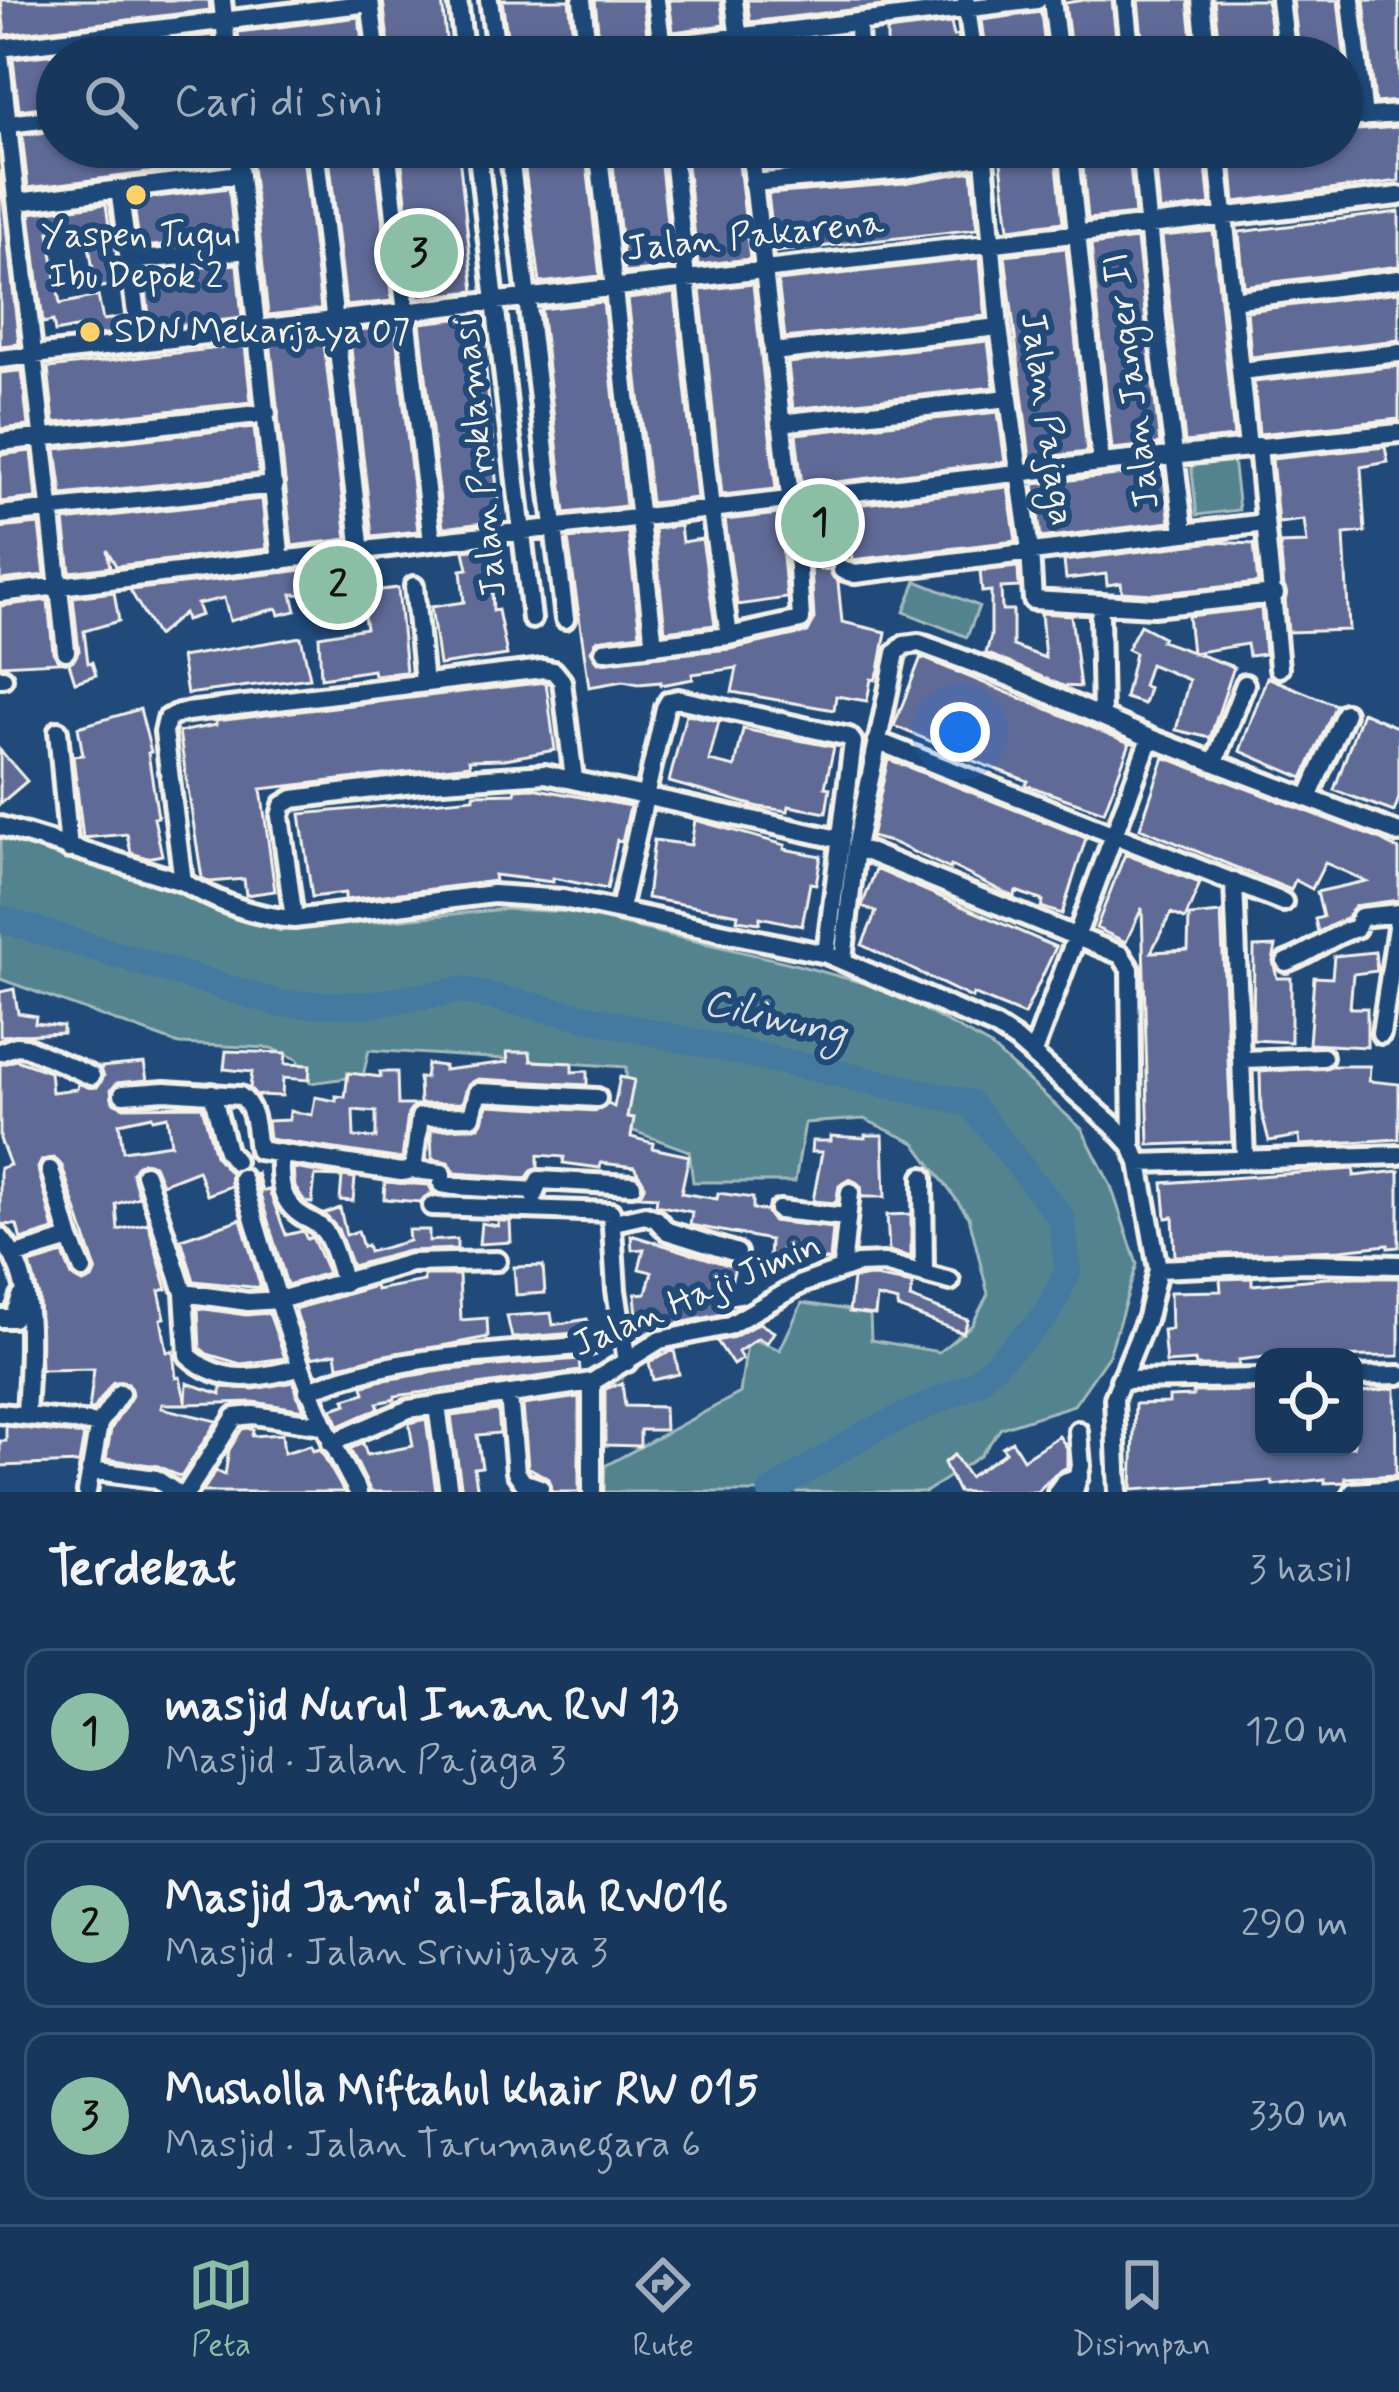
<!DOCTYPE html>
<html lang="id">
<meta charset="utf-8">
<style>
body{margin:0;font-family:Mynerve,sans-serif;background:#244365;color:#f1f3f6}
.controls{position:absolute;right:36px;bottom:36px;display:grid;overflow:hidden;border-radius:24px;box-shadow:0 3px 9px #0004}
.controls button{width:108px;height:108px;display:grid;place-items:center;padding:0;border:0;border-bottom:3px solid #365272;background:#17385c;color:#f1f3f6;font:60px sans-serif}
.you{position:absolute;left:960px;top:732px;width:42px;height:42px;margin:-30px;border:9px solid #fff;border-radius:50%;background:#1a73e8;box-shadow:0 0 0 18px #1a73e833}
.badge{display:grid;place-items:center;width:78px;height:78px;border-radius:50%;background:#8abfa5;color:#111;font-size:39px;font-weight:700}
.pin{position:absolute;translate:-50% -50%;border:6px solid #fff;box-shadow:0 3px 12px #0006}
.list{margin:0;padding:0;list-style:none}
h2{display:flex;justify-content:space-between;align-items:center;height:156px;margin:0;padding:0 48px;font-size:51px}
h2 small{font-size:39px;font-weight:400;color:#9eacbb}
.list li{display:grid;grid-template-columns:78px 1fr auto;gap:36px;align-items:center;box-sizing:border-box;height:168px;margin:0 24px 24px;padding:0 24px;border:3px solid #365272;border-radius:24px}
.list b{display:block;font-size:45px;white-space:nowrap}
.list p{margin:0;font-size:39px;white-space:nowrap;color:#9eacbb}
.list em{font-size:39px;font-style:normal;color:#9eacbb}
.icon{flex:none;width:66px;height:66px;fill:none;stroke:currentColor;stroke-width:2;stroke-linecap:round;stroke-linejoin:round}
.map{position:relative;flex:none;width:1399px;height:1492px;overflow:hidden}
.search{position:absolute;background:#17385c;box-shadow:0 3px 9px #0004;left:36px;right:36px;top:36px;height:132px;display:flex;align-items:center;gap:30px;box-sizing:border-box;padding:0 42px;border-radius:66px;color:#9eacbb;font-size:45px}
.sheet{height:732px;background:#17385c}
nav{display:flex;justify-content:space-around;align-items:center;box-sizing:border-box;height:168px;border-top:3px solid #365272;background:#17385c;font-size:33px;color:#9eacbb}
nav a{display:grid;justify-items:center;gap:6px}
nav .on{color:#8abfa5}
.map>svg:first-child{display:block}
.green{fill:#53838e;stroke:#a4babb;stroke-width:3}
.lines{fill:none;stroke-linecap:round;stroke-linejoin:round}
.river{stroke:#447aa0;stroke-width:27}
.building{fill:#5e6a96;stroke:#f4f1e8;stroke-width:3;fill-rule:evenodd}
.minor-tunnel{stroke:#3f638a;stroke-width:16;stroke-dasharray:16 8;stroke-linecap:butt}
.minor-casing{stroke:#f4f1e8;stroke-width:26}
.minor{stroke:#1f4a7a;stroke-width:16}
.poi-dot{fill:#ffd166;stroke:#1f4a7a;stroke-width:4.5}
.labels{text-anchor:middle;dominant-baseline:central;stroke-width:12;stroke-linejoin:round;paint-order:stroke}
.poi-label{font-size:36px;fill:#f4f1e8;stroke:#1f4a7a}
.street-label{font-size:36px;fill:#f4f1e8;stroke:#1f4a7a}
.water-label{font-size:39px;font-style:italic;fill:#dadfdd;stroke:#1f4a7a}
</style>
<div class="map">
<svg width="1399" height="1492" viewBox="0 0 1399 1492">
<rect width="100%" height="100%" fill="#1f4a7a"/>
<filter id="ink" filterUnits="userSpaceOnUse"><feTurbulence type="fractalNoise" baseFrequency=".00833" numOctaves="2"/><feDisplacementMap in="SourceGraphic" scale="24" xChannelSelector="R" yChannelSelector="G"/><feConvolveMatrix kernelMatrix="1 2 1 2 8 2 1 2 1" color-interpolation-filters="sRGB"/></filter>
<g filter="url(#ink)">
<path class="green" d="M1232,450L1239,510L1197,515L1190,455Z
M916,581L979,606L967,637L904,612Z
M0,838L111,867L280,931L505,909L570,912L786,962L886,989L989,1045L1082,1129L1111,1186L1137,1264L1109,1355L1074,1405L1001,1428L980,1456L926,1492H604L605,1466L740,1393L748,1337L780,1350L802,1303L870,1313L871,1340L939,1352L972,1325L988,1294L969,1217L915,1143L864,1119L805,1123L795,1182H693L689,1151L628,1129L626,1067L369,1050L363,1076L310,1083L297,1059L271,1048L179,1044L0,979Z"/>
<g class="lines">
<path class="river" d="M0,919L280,1004L367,1005L462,990L970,1103L1062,1219L1068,1272L1046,1316L976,1383L865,1434L771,1492"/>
</g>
<path class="building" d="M1,0H209L210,10L5,35Z
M383,0H442L448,57H390Z
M502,0H569L574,44L560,50L510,57Z
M595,0H643L647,35L599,41Z
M669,0H721L724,25L673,32Z
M747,0H932L750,22Z
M1084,0H1112L1118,57H1072L1065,3Z
M1138,0H1188L1194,57H1144Z
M1214,0H1267L1274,57H1220Z
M1293,0H1338L1350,105H1342V57H1300Z
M1364,0H1399V101L1375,103Z
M1041,12L1046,57H987L982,20Z
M359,17L364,57H241L238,32Z
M951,23L954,36L958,35L961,57L887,54V31Z
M213,35L215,57H57V105L19,110L13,59Z
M779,44L816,51L815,57H754L755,47Z
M1399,127V181L1235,202L1230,147H1342V131Z
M57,131V147H224L226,163L28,188L22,135Z
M250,147H302L321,309L268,315Z
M328,147H374L392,301L346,306Z
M400,147H458L474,291L417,298Z
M522,147H585L600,276L540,283Z
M611,147H659L672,268L625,273Z
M685,147H737L750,259L698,265Z
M763,147H813L816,165L765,169Z
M839,147H961L841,163Z
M999,147H1055L1063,222L1009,229Z
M1081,147H1128L1135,214L1088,219Z
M1154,147H1204L1210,205L1160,211Z
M0,170L19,344L0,346Z
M972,171L977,229L775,252L768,194L904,183Z
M229,188L234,239L140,247L133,200Z
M106,204L109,226H104L113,285L96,288L86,227L49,232L60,304L98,296L103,320L124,317L126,332L81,337L80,327L55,332L53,321L43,323L30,213Z
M1399,212V266L1244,286L1239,232Z
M1213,231L1234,437L1185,442L1162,236Z
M1137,239L1160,444L1112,449L1091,245Z
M1066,248L1087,452L1030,459L1005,255Z
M980,258L985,316L785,338L778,281Z
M237,264L242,318L151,329L143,272Z
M753,284L776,489L722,495L700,290Z
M1399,292V340L1251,357L1247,311Z
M675,293L697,498L651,503L628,299Z
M603,302L626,506L565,513L541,309Z
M481,316L500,521L443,528L420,323Z
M395,326L418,531L372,536L349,331Z
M323,334L347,539L292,546L270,340Z
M988,341L994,387L793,409L788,363Z
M245,345L251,402L54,423L48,368Z
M1399,366V419L1259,434L1254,382Z
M18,371H22L28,426L0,429V373Z
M998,412L1005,462L802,486L796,434Z
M254,427L259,474L62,495L56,449Z
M1385,447L1388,462L1361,467L1365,532L1344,534L1349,630L1288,632L1280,544L1307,543L1304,520L1278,523L1272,459Z
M31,451L36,498L0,502V455Z
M1163,470L1170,522L1041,538L1034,484Z
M1008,487L1016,541L852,560L846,506Z
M262,499L267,549L116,566L107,550L110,567L70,572L64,521Z
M779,514L787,598L737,605L725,520Z
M39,524L45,575L0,580V528Z
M680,526L682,542L702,539L715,625L665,631L654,529Z
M628,532L640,634L597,640L591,651L598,662L731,649L808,632L814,619L811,567L819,566L820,570L830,569L838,582L842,622L886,632L879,670L875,680L871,679L867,701L836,696L834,710L732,692L737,668L692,674L693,679L661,685V682L639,684L623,681L589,687L568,539Z
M1213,542L1254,544L1258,583L1153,594L1122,592L1121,583L1107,585L1106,574L1066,579L1064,561Z
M495,547L500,585L492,586L493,611L498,610L507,655L439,665L431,607L464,602L461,570L468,569L464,551Z
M354,564L356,593L398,588L406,672L374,675L373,670L321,678L319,636L366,628L362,605L318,607L317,595L292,594L296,611L279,615L277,608L230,621L224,598L197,604L201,615L186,620L184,613L157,636L130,590Z
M1018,567L1019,587L1001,588L1002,610H1013V646L1045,658L1041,613L1071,615L1080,687L1063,686L986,653L991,636V591L982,592L980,571Z
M114,592L119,621L84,631L88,663L92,662L96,675L75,682L69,663L79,651L73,597Z
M48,600L53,652L59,662L0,665V606Z
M1261,608L1265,654L1249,656L1247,644L1192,653L1188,616Z
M1140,625L1163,637L1161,641L1234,667L1210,738L1176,730L1189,680L1150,664L1143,686L1149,688L1144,704L1125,698L1135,653L1127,649Z
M301,637L310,678L187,694L181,657Z
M921,657L1130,743L1104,812L1026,785L1028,781L941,749L942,746L894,726Z
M1267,677L1336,705L1303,778L1240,751Z
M546,682L555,750L505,759L469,760L470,765L261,789L275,891L246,895L244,879L210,882L202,878L179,732L216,725V721Z
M140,709L151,752L148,753L158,817L154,818L162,855L147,858L131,853L127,834L83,838L73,756L83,755L78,727Z
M1362,712L1399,728V798L1394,812L1334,790Z
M686,714L719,721L709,761L735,767L743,729L834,747L825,787L830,788L826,813L789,806L788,811L759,807L669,782Z
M0,750L27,781L0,804Z
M1164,757L1379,839L1399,850V900L1355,906L1347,918L1318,932L1315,919L1323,917L1317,892L1366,881L1325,863L1312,889L1295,880L1291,890L1140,828Z
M888,759L1086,838L1062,914L1041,907L1043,901L1016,891L1014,897L951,866L950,869L894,843L871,837Z
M532,788L630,806L622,842L617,840L607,889L553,878V882L494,875L495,881L345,900V893L312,897L300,814L474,798V794L515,793L516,789Z
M695,820L785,845L784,849L821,856L816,884L810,883L802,926L760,917V923L737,920L738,914L647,898L654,840L691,845Z
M1125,854L1200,883L1185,919L1171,913L1151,952L1188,950L1189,916L1221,913L1232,1142L1149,1145L1142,908L1126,942L1096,928Z
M876,869L1056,947L1024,1015L973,994L972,998L862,945L876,912L862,906Z
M1276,946L1273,961L1277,978H1291V1042L1253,1040L1254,947Z
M1375,952L1377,971L1353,974L1350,1008H1367V1047L1309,1044L1314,977L1332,978L1334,956Z
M14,989L18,1013L36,1016L35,1023L63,1026V1033L0,1036V992Z
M226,1051L286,1053L285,1064L310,1065L309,1080L283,1078L282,1096L256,1095L250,1088L252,1072L224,1069Z
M507,1052H530L531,1061L572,1063V1072L587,1071V1085L478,1079L468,1085L462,1103L420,1104L419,1078H425L427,1064L444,1066V1070L508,1062Z
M16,1060L50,1072L52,1092L77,1089L78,1084L97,1087L104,1076L100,1067L144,1063L147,1080L117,1083L111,1090L113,1102L124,1107L202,1106L215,1155L231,1173V1186L207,1195L198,1170L162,1184L154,1165L142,1162L132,1173L139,1197L116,1204L118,1230L148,1223L167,1289L159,1291L165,1318L161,1319L167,1352L173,1351L176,1378L180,1377L186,1404H162L161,1408L217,1421L181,1477L158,1466L106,1459L111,1429L132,1395L128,1383L113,1382L93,1410H89L94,1369L41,1370L39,1297L30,1264L63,1254L72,1276L83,1283L92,1279L96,1270L62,1166L54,1158L42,1160L38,1168L54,1230L21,1240L17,1225L0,1224V1168L10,1165L0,1139V1065ZM152,1116L153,1119L167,1116L171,1144L123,1151L119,1123Z
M1331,1066H1370L1369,1081L1399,1084V1139L1300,1145L1299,1136L1269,1141L1261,1110L1260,1072Z
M380,1072H397L398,1105H416L408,1114L402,1159L269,1139L267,1121L289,1120L290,1111L312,1115L315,1097L336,1101V1096L345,1097L348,1073L381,1077ZM353,1110L376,1112V1138L354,1137Z
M620,1077L634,1080L627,1117L634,1118L631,1137L653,1143L652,1148L689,1156L681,1193L717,1199L718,1193L753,1198V1209L766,1211L773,1221L833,1228L830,1260L805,1259V1251L782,1249V1259H769L770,1240L690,1225L692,1212L656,1205L657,1197L639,1196L645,1185L634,1167L601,1163L600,1168L563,1163L564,1157L538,1155V1168L526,1178L455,1173L448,1162L432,1159L431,1130L479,1127L488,1105L596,1111L608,1104L614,1107Z
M865,1135H883L885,1197H862L861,1186L850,1179L839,1186L836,1203L813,1201L822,1152H811L812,1141H831V1136L865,1138Z
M293,1168L355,1178L353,1201L340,1200L342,1177L315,1176L312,1203L305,1202L295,1187Z
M1354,1169V1176L1399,1171V1247L1388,1248V1245L1340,1250L1175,1256L1173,1217L1166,1218L1163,1183Z
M257,1173L262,1191L269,1190L286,1235L303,1231L307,1239L312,1237L328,1273L287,1285L254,1174Z
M385,1182L429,1185L433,1193L420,1202L384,1199Z
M340,1208L346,1235L358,1231L363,1247L367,1245L369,1252L409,1241L408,1230H429V1241L457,1239V1249L408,1251L352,1266L338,1229L324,1214Z
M911,1214V1257L889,1251L887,1215Z
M241,1219L261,1288L194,1281L181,1239Z
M498,1221H510L511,1242L479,1244L481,1223L498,1226Z
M631,1235L735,1267L725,1306L743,1303L723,1314L657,1328L639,1338L635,1294L646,1293L652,1272L639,1269L644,1249L632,1250Z
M543,1266L545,1293L516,1295L514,1267Z
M424,1275H459L461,1320L487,1318L488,1337L338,1366L336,1353L311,1358L295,1309L375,1286L376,1290L424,1281Z
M869,1276L913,1284L910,1298L968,1320L963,1333L898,1308V1302L877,1297L875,1315L849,1312L853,1279Z
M1252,1278V1285L1327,1278H1399V1356L1264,1357L1238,1360L1239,1366H1196L1195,1361L1166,1363L1163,1330L1171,1329L1170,1292L1221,1291L1220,1279Z
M198,1308L246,1315L269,1313L285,1358L241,1364L207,1354L200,1348Z
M551,1313L553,1325L587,1319L589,1332L512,1338L507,1316Z
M759,1323L774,1332L767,1343L758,1338L738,1352L742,1359L733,1365L717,1341L734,1337Z
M674,1350L679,1374L653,1380L649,1362Z
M579,1359L580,1371L395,1396V1399L377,1403L379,1408L339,1426L332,1409L347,1404L345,1399L365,1393L363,1386L378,1381L448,1370Z
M293,1382L304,1410L254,1402L186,1404L187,1383L221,1394V1387L254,1389Z
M622,1383L625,1406L664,1407L665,1430H640V1446L605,1445V1389Z
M1395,1388L1396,1475L1345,1478L1346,1482L1325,1483V1479L1273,1485L1272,1481L1132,1490L1135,1404L1169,1403V1397L1193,1396V1392L1264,1391V1447H1354V1393Z
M579,1397V1492H552L549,1479L528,1467L523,1405Z
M498,1410L500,1433L477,1435L482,1467L474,1468L478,1492H462L451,1416Z
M426,1419L436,1492H371L350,1449L363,1443L367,1455L413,1446L409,1423Z
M6,1426L84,1435L79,1463L0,1466V1441H6Z
M248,1428L253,1430L252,1436L282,1434L284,1453L311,1445L313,1451L320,1449L344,1492H202L216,1471L225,1475L229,1450L242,1429Z
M1059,1436L1067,1448V1467L1055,1474L1037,1492H958L944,1463L954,1455L969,1477L1006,1452L1002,1447L1012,1441L1023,1459Z"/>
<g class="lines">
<path class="minor-tunnel" d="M835,506L842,570"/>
<g class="minor-casing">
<path id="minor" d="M222,0L228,57
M370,0L377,57
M458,0L465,57
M489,0L497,57
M582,0L588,57
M656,0L663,56
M734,0L741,57
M966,0L974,57
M1052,0L1059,57
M1125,0L1131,57
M1201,0L1207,57
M1280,0L1287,57
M1351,0L1364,117
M858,24L859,57
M0,48L370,3
M0,54L66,651
M571,57L1037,0
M1342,118L1399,114
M1,125L57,118
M237,147L281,561
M315,147L361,552
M387,147L432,542
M477,147L532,619
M509,147L565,619
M598,147L654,645
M672,147L711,510L729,636
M826,147L830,177
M983,147L999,327L1030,550L1033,600L1153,607L1275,594
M1068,147L1101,463
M1141,147L1159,338L1184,532
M1217,147L1248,448
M753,183L903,170L984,156
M119,189L140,343
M18,202L240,174
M129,261L249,250
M1232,300L1399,279
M773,352L999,327
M0,359L1399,196
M1241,371L1399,353
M780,423L1009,398
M0,442L267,413
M1258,446L1279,668
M0,515L274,485
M842,570L855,574L1265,523
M414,586L424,683
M0,593L1101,463L1399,433
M1100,616L1102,716
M604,651L729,636L801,620L798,567L750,147
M0,678H3
M58,731L69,849
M877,741L1283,902
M1215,762L1245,684
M1308,798L1345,713
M0,826L183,882C218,903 253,916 294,919L493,894L563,899L826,954L996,1027L1016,1040L1115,1127L1132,1146L1139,1163L1158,1269L1147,1317L1114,1398L1118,1492
M856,847L1121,955L1130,969L1132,1146
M183,882L164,732L167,719L179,713L543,669L554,671L562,681L574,779
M1234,882L1245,1159
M620,909L665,708L669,701L678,699L849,737L853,742L826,954
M294,919L280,816L283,805L293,799L429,782L545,774L838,839
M843,960L856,847L896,653L904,645L919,643L1010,677L1150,738L1399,833
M1286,962C1312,953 1330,935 1356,928L1361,917L1399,913
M1381,1034L1399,914
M0,1052L16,1046L26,1047L91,1076
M1033,1053L1150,738
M1243,1060L1323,1057
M212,1093L227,1151L235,1161
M123,1094L165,1091L240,1096C256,1107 255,1131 258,1150L401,1172L413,1170L420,1117L472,1116L478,1092L597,1098
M280,1156C279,1181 280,1203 304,1217C313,1222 322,1226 327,1235C335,1249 339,1268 344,1283
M1139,1163L1399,1155
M50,1170L70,1239L83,1270
M413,1170L442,1173V1184L454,1186L535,1191
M145,1174L184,1293L188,1355C220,1385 258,1379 298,1368
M923,1177L924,1272
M242,1178C274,1288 302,1392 358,1492
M534,1196L539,1180L632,1185
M432,1206L611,1212L616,1290L627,1362
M779,1210L847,1217
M614,1222L645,1215L656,1219L667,1231L737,1253
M0,1237C40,1281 28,1361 26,1415
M13,1256L70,1239
M842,1269L850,1192
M1158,1269L1306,1263L1399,1265
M184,1293L248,1302L279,1300L411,1263L497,1261
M0,1318H13L21,1297
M1354,1376L1399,1375
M1120,1380L1264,1378
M592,1382V1492
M308,1391C395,1353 496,1354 590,1345
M509,1396L516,1472L523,1482L540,1488
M437,1406L449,1492
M0,1413L99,1424
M331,1443L409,1409L592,1382L660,1340L728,1326L801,1284L857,1264L884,1263L950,1281
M90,1470L156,1479L175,1492
M87,1492L99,1424L120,1393
M187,1492L235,1417L253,1415L322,1425
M1057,1492L1064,1482L1079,1477
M1074,1492L1081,1466L1078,1431
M1353,1492L1399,1489"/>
</g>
<use href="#minor" class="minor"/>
</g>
</g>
<g class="poi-dot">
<circle cx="136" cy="195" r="12"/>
<circle cx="90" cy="332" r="12"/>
</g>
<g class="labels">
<g class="poi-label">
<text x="136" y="236">Yaspen Tugu<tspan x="136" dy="41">Ibu Depok 2</tspan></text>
<text x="114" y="332" text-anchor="start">SDN Mekarjaya 07</text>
</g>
<g class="street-label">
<text transform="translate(755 237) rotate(-6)">Jalan Pakarena</text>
<text transform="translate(1133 381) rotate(-97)">Jalan Janger II</text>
<text transform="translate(1046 419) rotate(82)">Jalan Pajaga</text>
<text transform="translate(481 458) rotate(-96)">Jalan Proklamasi</text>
<text transform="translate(697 1296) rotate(-23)">Jalan Haji Jimin</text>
</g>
<g class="water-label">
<text transform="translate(775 1019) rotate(13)">Ciliwung</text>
</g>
</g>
</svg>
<div class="controls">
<button><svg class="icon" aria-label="locate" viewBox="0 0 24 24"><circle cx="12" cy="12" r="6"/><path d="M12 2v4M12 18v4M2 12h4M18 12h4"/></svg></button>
</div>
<div class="you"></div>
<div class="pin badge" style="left:820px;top:523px">1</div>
<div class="pin badge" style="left:338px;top:585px">2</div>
<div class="pin badge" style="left:419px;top:253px">3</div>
<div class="search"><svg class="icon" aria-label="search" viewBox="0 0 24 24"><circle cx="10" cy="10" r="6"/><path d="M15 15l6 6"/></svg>Cari di sini</div>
</div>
<section class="sheet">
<h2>Terdekat<small>3 hasil</small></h2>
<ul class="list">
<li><span class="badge">1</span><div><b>masjid Nurul Iman RW 13</b><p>Masjid · Jalan Pajaga 3</p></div><em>120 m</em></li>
<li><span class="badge">2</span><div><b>Masjid Jami' al-Falah RW016</b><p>Masjid · Jalan Sriwijaya 3</p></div><em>290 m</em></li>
<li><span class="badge">3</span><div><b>Musholla Miftahul khair RW 015</b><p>Masjid · Jalan Tarumanegara 6</p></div><em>330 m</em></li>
</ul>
</section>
<nav>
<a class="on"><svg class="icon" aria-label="map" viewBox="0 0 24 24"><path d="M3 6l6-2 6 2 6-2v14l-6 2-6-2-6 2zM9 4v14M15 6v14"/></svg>Peta</a>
<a><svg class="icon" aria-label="directions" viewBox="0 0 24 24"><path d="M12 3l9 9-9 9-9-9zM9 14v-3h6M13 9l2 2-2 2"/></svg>Rute</a>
<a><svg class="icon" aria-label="saved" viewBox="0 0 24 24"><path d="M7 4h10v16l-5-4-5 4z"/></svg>Disimpan</a>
</nav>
